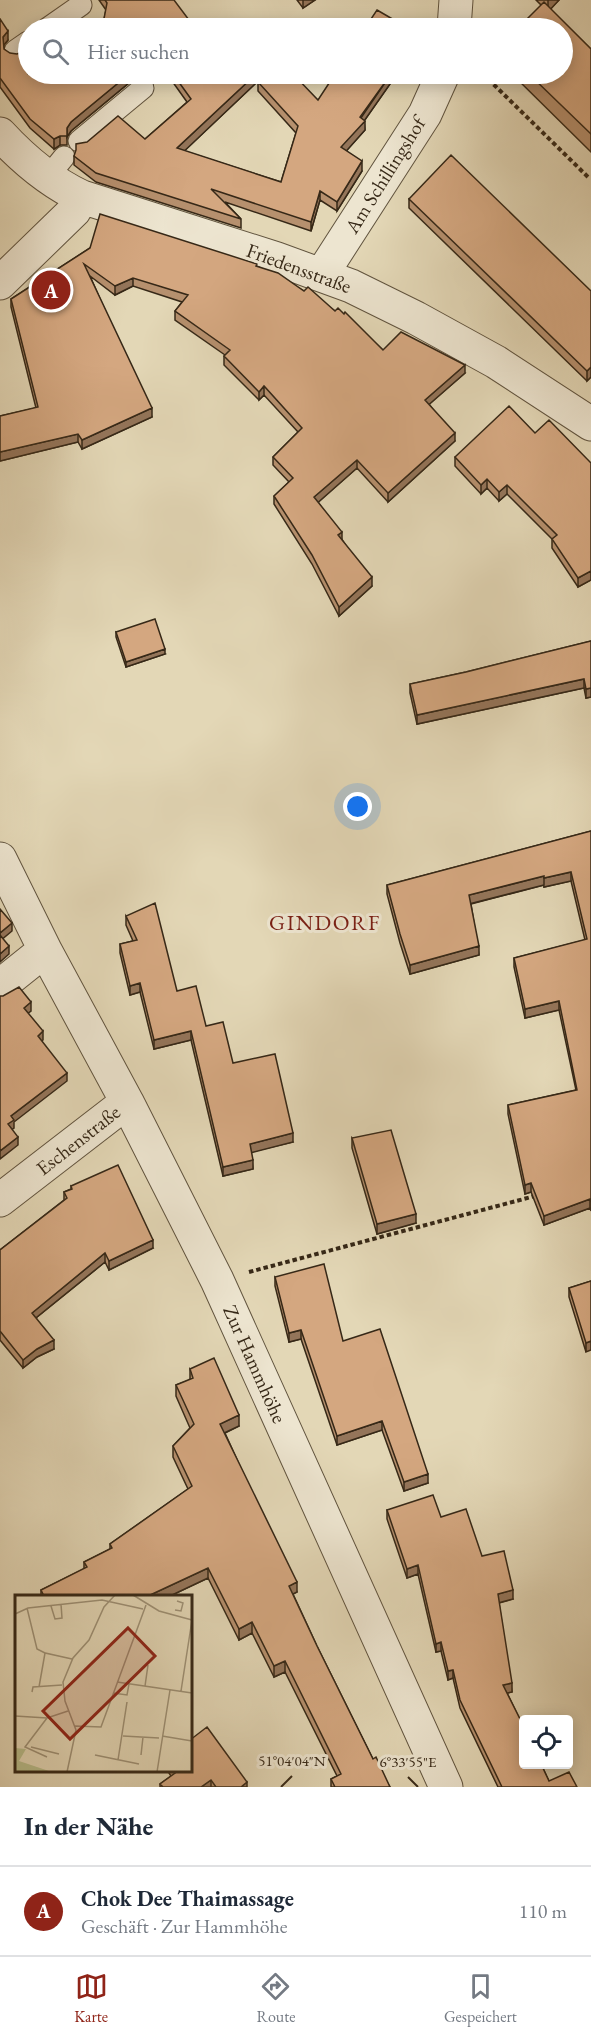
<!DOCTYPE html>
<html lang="de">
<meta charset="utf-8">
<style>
body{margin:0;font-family:"EB Garamond",serif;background:#f6f6f7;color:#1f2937}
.controls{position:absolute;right:18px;bottom:18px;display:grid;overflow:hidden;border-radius:6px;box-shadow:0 3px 15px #0003}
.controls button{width:54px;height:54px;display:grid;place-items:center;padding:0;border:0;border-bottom:2px solid #e0e1e3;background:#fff;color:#1f2937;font:30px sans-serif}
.you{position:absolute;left:358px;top:807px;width:21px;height:21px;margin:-15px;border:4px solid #fff;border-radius:50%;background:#1a73e8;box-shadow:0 0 0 9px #1a73e833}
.badge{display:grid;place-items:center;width:39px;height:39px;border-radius:50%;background:#8f2418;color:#fff;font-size:20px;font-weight:700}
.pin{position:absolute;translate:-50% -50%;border:3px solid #fff;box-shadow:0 2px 6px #0006}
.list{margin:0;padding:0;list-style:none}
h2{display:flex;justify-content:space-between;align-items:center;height:78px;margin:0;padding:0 24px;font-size:26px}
h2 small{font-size:20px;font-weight:400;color:#747a83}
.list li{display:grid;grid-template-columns:39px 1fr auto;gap:18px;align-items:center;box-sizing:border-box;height:90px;padding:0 24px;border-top:2px solid #e0e1e3}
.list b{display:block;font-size:22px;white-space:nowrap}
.list p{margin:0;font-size:20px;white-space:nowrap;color:#747a83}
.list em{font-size:20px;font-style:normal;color:#747a83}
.icon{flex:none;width:33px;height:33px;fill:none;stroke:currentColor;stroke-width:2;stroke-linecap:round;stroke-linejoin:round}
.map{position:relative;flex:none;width:591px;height:1787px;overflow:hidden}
.search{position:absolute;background:#fff;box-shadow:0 3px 15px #0003;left:18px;right:18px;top:18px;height:66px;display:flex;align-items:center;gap:15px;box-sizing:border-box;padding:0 21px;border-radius:33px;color:#747a83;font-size:22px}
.sheet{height:168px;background:#fff}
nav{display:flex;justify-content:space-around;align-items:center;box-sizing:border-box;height:84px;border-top:2px solid #e0e1e3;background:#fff;font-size:16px;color:#747a83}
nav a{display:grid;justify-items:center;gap:3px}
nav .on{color:#8f2418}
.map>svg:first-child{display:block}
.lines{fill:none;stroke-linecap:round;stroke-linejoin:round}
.lane-casing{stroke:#61543f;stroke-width:23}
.street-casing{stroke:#61543f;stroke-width:35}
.path{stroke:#362817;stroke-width:4;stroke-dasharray:4.5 3;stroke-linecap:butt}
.lane{stroke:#ede5d0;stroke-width:21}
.street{stroke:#ede5d0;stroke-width:33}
.wall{fill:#b6906e;stroke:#362817;stroke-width:1.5}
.shaded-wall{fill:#94755a;stroke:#362817;stroke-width:1.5}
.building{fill:#d4a780;stroke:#362817;stroke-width:1.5}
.ticks{fill:none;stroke:#362817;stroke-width:2}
.labels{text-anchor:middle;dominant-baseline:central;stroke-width:6;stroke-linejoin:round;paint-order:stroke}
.street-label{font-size:20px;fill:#362817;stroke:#ede5d0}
.quarter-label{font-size:22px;letter-spacing:1.5px;fill:#7a1f14;stroke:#ede5d0}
.inset-road{fill:none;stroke:#9e9176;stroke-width:1.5}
.view{fill:#8f2418;fill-opacity:0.15;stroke:#8f2418;stroke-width:3}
.inset-edge{fill:none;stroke:#362817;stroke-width:3}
.ticks-label{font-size:15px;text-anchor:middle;fill:#362817;stroke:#ede5d0;stroke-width:6;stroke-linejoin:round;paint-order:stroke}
</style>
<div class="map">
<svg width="591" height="1787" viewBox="0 0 591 1787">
<rect width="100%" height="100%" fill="#e3d7b6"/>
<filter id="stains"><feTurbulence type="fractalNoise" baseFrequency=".00333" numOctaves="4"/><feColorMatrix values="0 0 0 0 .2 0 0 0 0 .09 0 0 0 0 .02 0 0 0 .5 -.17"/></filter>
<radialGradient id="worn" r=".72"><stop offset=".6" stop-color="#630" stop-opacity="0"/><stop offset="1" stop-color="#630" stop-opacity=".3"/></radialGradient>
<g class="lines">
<g class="lane-casing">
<path id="lane" d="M48,28L81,5
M15,51L28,42
M79,141L143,88
M47,178L64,157"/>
</g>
<g class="street-casing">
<path id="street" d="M454,28L456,0
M0,134C24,160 50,182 82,197L277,259L351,286L416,318L496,362L591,424
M322,274L425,114L443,74
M0,283L74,211L82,197
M0,859L45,950L127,1102L217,1280L446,1787
M0,986L45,950
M0,1200L127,1102"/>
</g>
<path class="path" d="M483,74L589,178
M249,1272L535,1196"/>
<use href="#lane" class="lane"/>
<use href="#street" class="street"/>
</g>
<path class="wall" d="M99,0H174L103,24L106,10Z
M297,0H315L303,8Z
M536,0H559L550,9L591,49V152L512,74H562L541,5Z
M0,19L8,40L4,45V49L28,74H151L147,76L141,75L135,78L71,131L67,137V145H60L54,149L30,128L0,87Z
M167,74H253L255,84L184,151L281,182L296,133L258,91V82L318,100L397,74L364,121L365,130L346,151L362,171L337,211L320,200L311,231L225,202L241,219V228L96,182L74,165V156L145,139L187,102Z
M409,199L591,291V377L587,381L409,208Z
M90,248L257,266L304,291L335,311L344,314L383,350L465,373L429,404L455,441L388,502L357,468L318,502L372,586L339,616L312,564L274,504V496L289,482L273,465V457L298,432L264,395L259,400L224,365V356L225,355L175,320V311L182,302L133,286L115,295L90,276L152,417L82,449L78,442L0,461V416L36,408L11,307V299Z
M535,433L591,463V580L578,587L552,548V539L507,494L499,501L487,488L481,494L455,466V457Z
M116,632L165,654L126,667L116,637Z
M591,641V697L586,698L584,688L417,724L410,693V684L466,672Z
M591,831V1211L590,1208L544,1225L531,1192L525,1194L508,1114V1105L576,1090L559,1010L525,1018L514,967V958L585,940L571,881L544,887V885L471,904L479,955L410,974L400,943L387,894V885Z
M126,916L177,991L206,1026L233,1063L293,1142L251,1152L253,1169L223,1176L191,1040L154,1049L140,992L130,995L120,953V944L133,941L126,925Z
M352,1138L416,1223L377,1234L352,1148Z
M71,1186L153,1248L109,1270L105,1262L36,1318L54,1349L37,1357L23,1368L0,1340V1250L64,1200V1192L71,1189Z
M275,1277L343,1341L428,1483L404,1491L382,1430L337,1445L301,1339L289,1342L275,1286Z
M591,1281L586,1352L569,1297V1288Z
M190,1369L239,1426L225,1433L297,1592L293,1594L317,1646L373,1759L390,1787H331V1779L337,1776L285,1672L274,1677L252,1633L239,1640L208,1578L170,1596H41V1590L84,1569V1562L110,1549V1544L188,1489L173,1457V1446L190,1428L176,1396V1385L190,1380Z
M387,1510L441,1517L482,1556L513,1599L499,1603L512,1692L507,1693L549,1781L577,1787H498L460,1708L453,1678L448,1680L441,1651L436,1652L418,1574L407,1578L387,1519Z
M167,1770H190L247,1787H160V1784L171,1776Z"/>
<path class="shaded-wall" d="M303,0H315L303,8Z
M548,0H559L548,12Z
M8,31V40L3,46V37Z
M129,74H141V75L135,78L71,131L67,137V128L71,122Z
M391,74H397L362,124L365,121V130L341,157V147Z
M255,75V84L177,158V148Z
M60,136V145L54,149V139Z
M362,161V171L337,211V202Z
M320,191V200L311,231V222Z
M133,278V286L115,295V286Z
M465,365V373L425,408V400Z
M591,367V377L587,381V371Z
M264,386V395L259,400V392Z
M152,408V417L82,449V440Z
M455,433V441L388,502V493Z
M78,434V442L0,461V452Z
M357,460V468L314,506V497Z
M487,479V488L481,494V485Z
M507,485V494L499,501V492Z
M342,532V541L338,535Z
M591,571V580L578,587V578Z
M372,577V586L339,616V607Z
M165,649V654L126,667V662Z
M584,679V688L417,724V715Z
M591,688V697L586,698V689Z
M571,872V881L544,887V878Z
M544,876V885L469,904V895Z
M12,923V931L0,941V933Z
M9,946V954L0,962V954Z
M479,946V955L410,974V965Z
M140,983V992L130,995V986Z
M559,1001V1010L525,1018V1009Z
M31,1002V1011L24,1016V1008Z
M43,1031V1040L38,1044V1036Z
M191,1031V1040L154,1049V1040Z
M67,1073V1081L14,1122V1128L8,1132V1124L11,1116Z
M293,1133V1142L250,1153V1144Z
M18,1137V1145L0,1159V1151Z
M253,1160V1169L223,1176V1167Z
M531,1183V1192L525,1194V1185Z
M590,1199V1208L544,1225V1216Z
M416,1214V1223L377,1234V1224Z
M153,1240V1248L109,1270V1261Z
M105,1253V1262L32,1321V1313Z
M301,1330V1339L289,1342V1333Z
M54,1340V1349L37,1357L23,1368V1360L37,1349Z
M591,1341V1350L586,1352V1343Z
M239,1415V1426L220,1435V1424Z
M382,1421V1430L337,1445V1436Z
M428,1474V1483L404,1491V1482Z
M418,1565V1574L407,1578V1569Z
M208,1568V1578L170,1596H148Z
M297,1582V1592L289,1596V1586Z
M513,1590V1599L498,1603V1594Z
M252,1622V1633L239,1640V1629Z
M441,1642V1651L436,1652V1644Z
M285,1661V1672L274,1677V1666Z
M453,1670V1678L448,1680V1671Z
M512,1683V1692L503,1694V1685Z
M211,1780V1787H201Z
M247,1782V1787H241Z"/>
<path class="building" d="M105,0H174L195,28H97L103,24L107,3Z
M544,2L591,49V134L529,74H562V28H518Z
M377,10L408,28H365Z
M0,19L8,31L3,37L4,49L10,53L17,54L22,52L28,61V74H129L71,122L67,128V136H60L54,139L30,119L0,78Z
M173,74H253L255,75L177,148L281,182L298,126L258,82L271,74H293L318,100L335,74H391L360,117L365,121L341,147L362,161L337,202L320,191L311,222L211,189L241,219L96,173L74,156L76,150V144L87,142L118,116L145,139L191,99Z
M451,155L591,291V367L587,371L409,199Z
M100,214L257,264L256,266L278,273L304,291L308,287L335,311L338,308L344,314L345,312L383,350L401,332L465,365L425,400L455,433L388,493L357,460L314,497L342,532L338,535L372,577L339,607L312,555L274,496L293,478L273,457L302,428L264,386L259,392L224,356L230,350L175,311L188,295L133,278L115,286L84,264L152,408L82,440L78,434L0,452V416L38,407L11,299L90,248Z
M509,406L535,433L549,420L591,463V571L578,578L552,539L557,535L507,485L499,492L487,479L481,485L455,457Z
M155,619L165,649L126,662L116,632Z
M591,641V688L586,689L584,679L417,715L410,684L466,672Z
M591,831V1202L590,1199L544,1216L531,1183L525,1185L508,1105L577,1090L559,1001L525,1009L514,958L587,939L571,872L544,878V876L469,895L479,946L410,965L400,934L387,885Z
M155,903L177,991L196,986L206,1026L223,1022L233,1063L275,1054L293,1133L250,1144L253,1160L223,1167L191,1031L154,1040L140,983L130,986L120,944L137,940L126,916Z
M0,909L12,923L0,933Z
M0,935L9,946L0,954Z
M19,987L31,1002L24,1008L43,1031L38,1036L67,1073L11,1116L14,1120L8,1124L18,1137L0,1151V996H3Z
M391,1130L416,1214L377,1224L352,1138Z
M118,1165L153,1240L109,1261L105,1253L32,1313L54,1340L37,1349L23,1360L0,1331V1250L67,1198L64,1192L72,1189L71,1186Z
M324,1264L343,1341L380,1329L428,1474L404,1482L382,1421L337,1436L301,1330L289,1333L275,1277Z
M591,1281V1341L586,1343L569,1288Z
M214,1358L239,1415L220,1424L297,1582L289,1586L317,1646L373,1759L376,1757L390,1787H335L331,1779L341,1774L285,1661L274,1666L252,1622L239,1629L208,1568L148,1596H44L41,1590L87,1567L84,1562L112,1548L110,1544L192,1486L173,1446L194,1424L176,1385L193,1378L190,1369Z
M433,1495L441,1517L466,1509L482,1556L504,1551L513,1590L498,1594L512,1683L503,1685L524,1727V1764H541L549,1781L569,1772L577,1787H502L460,1700L453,1670L448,1671L441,1642L436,1644L418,1565L407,1569L387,1510Z
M207,1727L247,1782L241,1787H216L211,1780L201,1787H163L160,1784L175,1773L173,1770H190V1740Z"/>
<path class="ticks" d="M408,1777L418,1787M281,1787L292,1776"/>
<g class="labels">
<g class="street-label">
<text transform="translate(385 175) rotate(-58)">Am Schillingshof</text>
<text transform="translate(299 268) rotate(20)">Friedensstraße</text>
<text transform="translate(78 1140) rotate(-38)">Eschenstraße</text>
<text transform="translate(255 1364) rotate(66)">Zur Hammhöhe</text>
</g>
<g class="quarter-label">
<text x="325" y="922">GINDORF</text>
</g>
</g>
<g transform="translate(15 1595)">
<rect width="177" height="177" fill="#e3d7b6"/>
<path d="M0,153L11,154L4,166L37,177H0Z" fill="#b8bd8b"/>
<path class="inset-road" d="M118,0L144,16L177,25M36,11L40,24L47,23L46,9M12,13L22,54L30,58M160,15L166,16L168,8L162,6M0,19L13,13L87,5L128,14M102,87L177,98M130,91L133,70M24,92L30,58L57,64M166,96L177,25M17,97L18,92L47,90M98,98L112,100L114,89M0,121L32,123L53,116M60,131L86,132L131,10M108,141L144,143M147,141L177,146M16,152L44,159M80,160L124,169M126,160L128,142M32,162L10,152L32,123M103,165L112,107M52,177L61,135L50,106L48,87L58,63L74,45L89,12L100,0M142,177L155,95"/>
<path class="view" d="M113,33L140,61L55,144L28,116Z"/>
<rect width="177" height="177" class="inset-edge"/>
</g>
<g class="ticks-label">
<text x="292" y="1766">51°04'04"N</text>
<text x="408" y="1767">6°33'55"E</text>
</g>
<rect width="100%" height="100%" filter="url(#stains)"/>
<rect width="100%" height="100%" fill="url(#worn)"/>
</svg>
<div class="controls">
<button><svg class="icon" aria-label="locate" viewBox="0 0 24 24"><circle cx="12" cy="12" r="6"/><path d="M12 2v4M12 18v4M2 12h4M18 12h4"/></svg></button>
</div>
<div class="you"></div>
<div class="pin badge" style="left:51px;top:290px">A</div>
<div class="search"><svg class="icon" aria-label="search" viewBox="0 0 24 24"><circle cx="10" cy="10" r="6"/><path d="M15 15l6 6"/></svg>Hier suchen</div>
</div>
<section class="sheet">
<h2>In der Nähe<small></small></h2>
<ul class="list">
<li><span class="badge">A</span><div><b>Chok Dee Thaimassage</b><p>Geschäft · Zur Hammhöhe</p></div><em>110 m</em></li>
</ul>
</section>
<nav>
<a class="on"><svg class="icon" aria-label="map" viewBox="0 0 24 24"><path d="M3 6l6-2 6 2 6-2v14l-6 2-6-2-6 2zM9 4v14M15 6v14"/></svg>Karte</a>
<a><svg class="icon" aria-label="directions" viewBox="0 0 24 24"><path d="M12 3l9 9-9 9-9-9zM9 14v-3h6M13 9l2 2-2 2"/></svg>Route</a>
<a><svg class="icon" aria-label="saved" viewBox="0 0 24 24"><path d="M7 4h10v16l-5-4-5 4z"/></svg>Gespeichert</a>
</nav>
